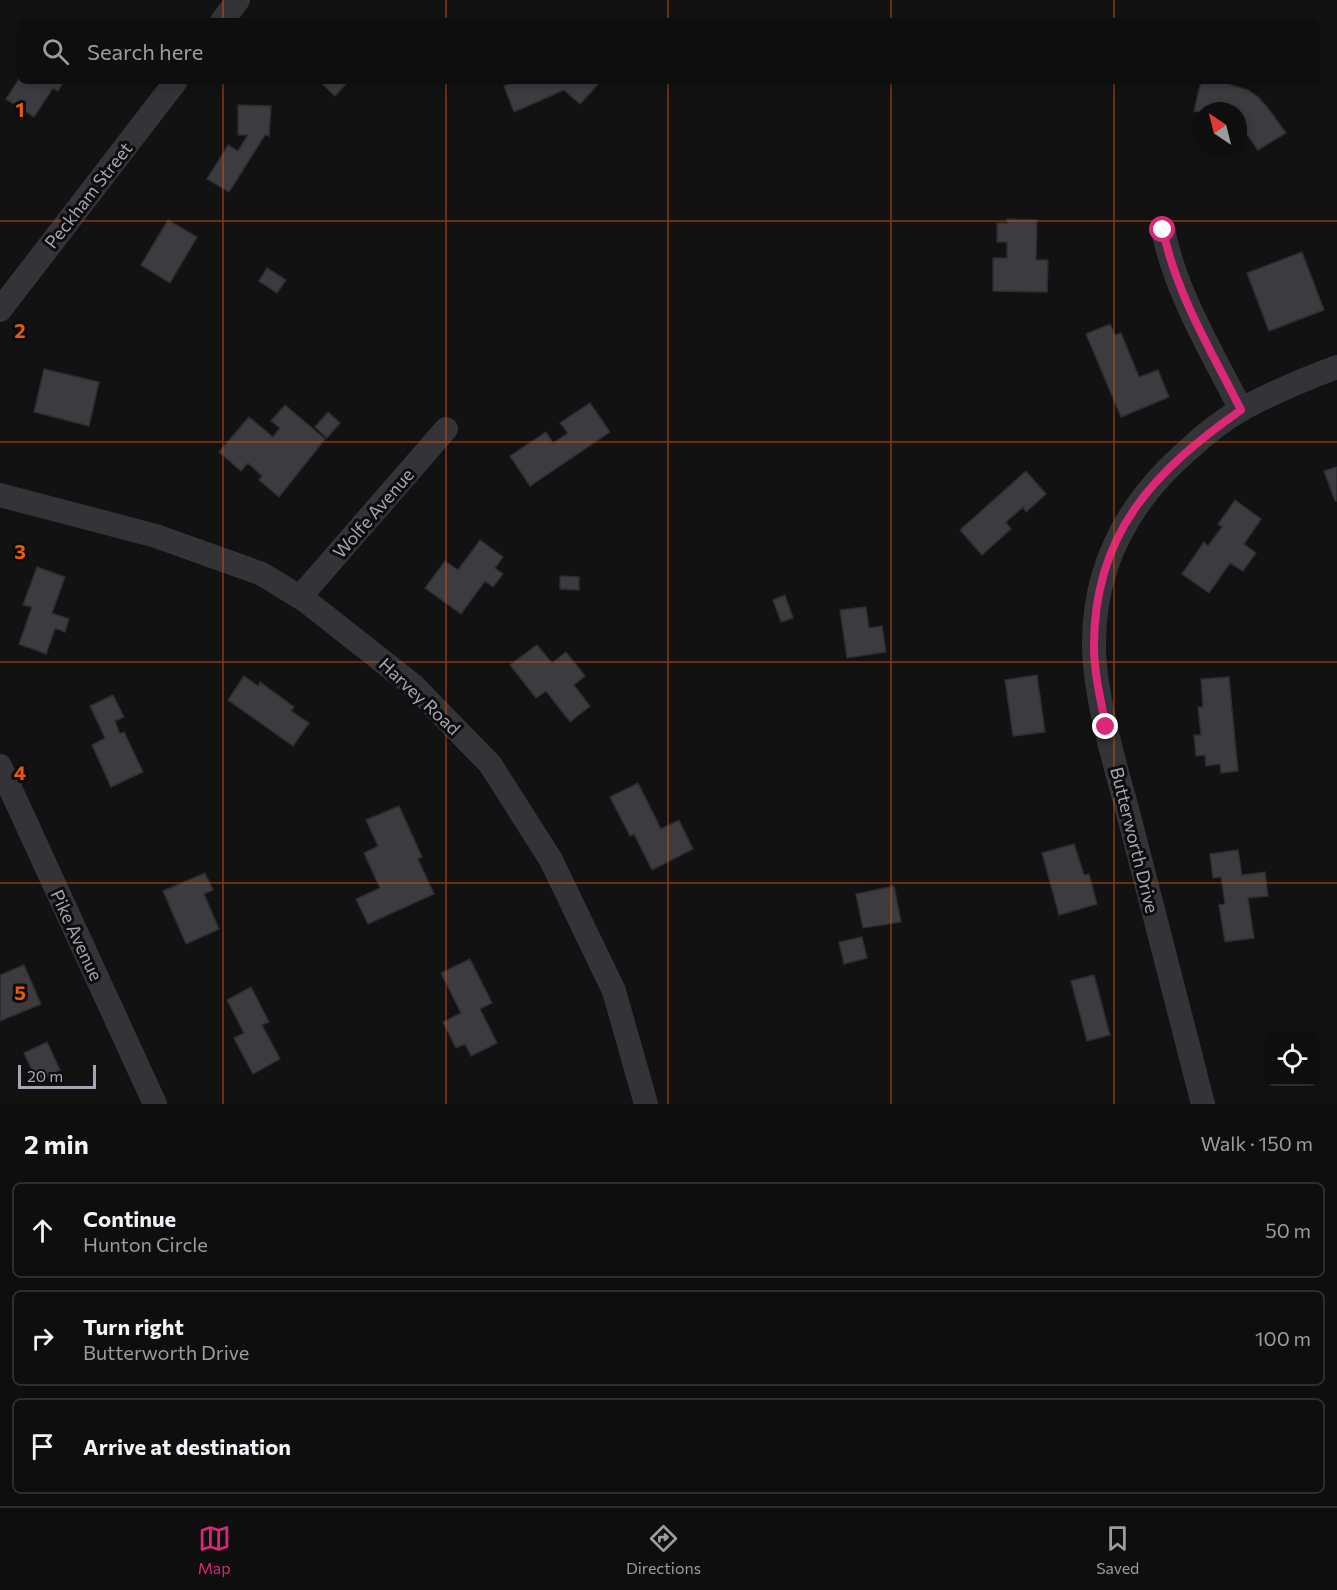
<!DOCTYPE html>
<meta charset="utf-8">
<style>
body{margin:0;font-family:Commissioner,sans-serif;background:#1c1c1c;color:#f1f3f6}
.controls{position:absolute;right:18px;bottom:18px;display:grid;overflow:hidden;border-radius:9px;box-shadow:0 3px 9px #0003}
.controls button{width:54px;height:54px;display:grid;place-items:center;padding:0;border:0;border-bottom:2px solid #2e2e2e;background:#0e0e0e;color:#f1f3f6;font:30px sans-serif}
.compass{position:absolute;left:1193px;top:102px;width:54px;height:54px;border-radius:50%;background:#0e0e0e;box-shadow:0 3px 9px #0003;rotate:325deg}
.scale{position:absolute;left:18px;bottom:15px;width:78px;box-sizing:border-box;padding-left:6px;border:3px solid #a4a6b3;border-top:0;font-size:16px;line-height:21px;white-space:nowrap;color:#a4a6b3;-webkit-text-stroke:4px #0d0d0e;paint-order:stroke}
.stop{position:absolute;width:18px;height:18px;margin:-14px;border:4px solid #db2777;border-radius:50%;background:#fff}
.stop.end{background:#db2777;border-color:#fff;box-shadow:0 2px 6px #0008}
.list{margin:0;padding:0;list-style:none}
h2{display:flex;justify-content:space-between;align-items:center;height:78px;margin:0;padding:0 24px;font-size:26px}
h2 small{font-size:20px;font-weight:400;color:#9b9c9e}
.list li{display:grid;grid-template-columns:39px 1fr auto;gap:18px;align-items:center;box-sizing:border-box;height:96px;margin:0 12px 12px;padding:0 12px;border:2px solid #2e2e2e;border-radius:9px}
.list b{display:block;font-size:22px;white-space:nowrap}
.list p{margin:0;font-size:20px;white-space:nowrap;color:#9b9c9e}
.list em{font-size:20px;font-style:normal;color:#9b9c9e}
.icon{flex:none;width:33px;height:33px;fill:none;stroke:currentColor;stroke-width:2;stroke-linecap:round;stroke-linejoin:round}
.map{position:relative;flex:none;width:1337px;height:1104px;overflow:hidden}
.search{position:absolute;background:#0e0e0e;box-shadow:0 3px 9px #0003;left:18px;right:18px;top:18px;height:66px;display:flex;align-items:center;gap:15px;box-sizing:border-box;padding:0 21px;border-radius:9px;color:#9b9c9e;font-size:22px}
.sheet{height:402px;background:#0e0e0e}
nav{display:flex;justify-content:space-around;align-items:center;box-sizing:border-box;height:84px;border-top:2px solid #2e2e2e;background:#0e0e0e;font-size:16px;color:#9b9c9e}
nav a{display:grid;justify-items:center;gap:3px}
nav .on{color:#db2777}
.map>svg:first-child{display:block}
.building{fill:#3c3c40;stroke:#2d2c2f;stroke-width:1.5}
.lines{fill:none;stroke-linecap:round;stroke-linejoin:round}
.minor{stroke:#333338;stroke-width:24}
.route{stroke:#db2777;stroke-width:8}
.grid{fill:none;stroke:#e8590c;stroke-width:1.5;stroke-opacity:0.55}
.labels{text-anchor:middle;dominant-baseline:central;stroke-width:6;stroke-linejoin:round;paint-order:stroke}
.street-label{font-size:18px;fill:#a4a6b3;stroke:#0d0d0e}
.grid-label{font-size:20px;text-anchor:middle;font-weight:bold;fill:#e8590c;stroke:#0d0d0e;stroke-width:6;stroke-linejoin:round;paint-order:stroke}
</style>
<div class="map">
<svg width="1337" height="1104" viewBox="0 0 1337 1104">
<rect width="100%" height="100%" fill="#121213"/>
<path class="building" d="M21,76V81H64L58,91L53,88L34,117L6,99Z
M319,81H349L335,96Z
M517,81H601L580,104L564,90L514,112L504,86Z
M1201,81H1218L1248,90L1258,97L1267,107L1286,133L1258,150L1238,122V111L1202,112L1194,111Z
M238,105L271,106L269,136L265,135L229,192L207,179L228,145L238,151L248,135H238Z
M1007,219L1037,220L1036,260H1048L1047,292L993,291V258H1007V242H997V223H1007Z
M168,220L197,237L170,283L141,265Z
M1302,252L1324,310L1269,331L1247,273Z
M267,268L286,280L277,293L259,281Z
M1110,324L1115,335L1121,333L1139,377L1158,370L1169,397L1121,417L1086,334Z
M44,369L99,382L89,426L34,412Z
M590,403L610,432L530,486L510,456L546,432L553,443L568,433L560,423Z
M285,405L325,439L279,497L259,480L262,476L248,463L241,471L219,452L249,417L273,437L280,428L271,421Z
M328,412L340,423L327,438L315,427Z
M1337,467V501H1335L1324,471Z
M1026,471L1046,494L1026,512L1023,507L1006,522L1011,529L982,555L960,530Z
M1235,500L1261,519L1244,544L1256,553L1243,571L1230,563L1209,593L1182,574L1204,542L1208,546L1222,527L1218,524Z
M480,540L503,557L495,568L503,574L493,587L485,581L461,614L425,588L445,561L458,570Z
M37,567L65,577L52,613L69,619L65,632L55,628L46,654L19,644L32,607L23,605Z
M560,576L579,577V590L560,589Z
M785,595L793,618L781,622L773,600Z
M866,607L869,628L882,626L886,652L847,658L840,610Z
M537,645L552,663L566,652L585,676L574,685L590,706L570,722L546,691L536,698L510,665Z
M1037,675L1045,732L1013,736L1005,680Z
M244,676L258,686L260,682L294,707L291,711L309,723L293,746L228,700Z
M1229,677L1238,771L1221,773L1220,764L1206,766L1205,755L1196,756L1194,735H1201L1198,707H1203L1201,679Z
M113,695L124,717L115,721L120,734L124,732L143,772L111,787L92,745L105,738L90,706Z
M638,783L661,829L679,820L693,849L652,870L634,834L630,836L610,797Z
M399,806L422,857L418,859L434,894L368,924L356,899L380,888L364,853L378,846L366,820Z
M1074,844L1084,875L1089,874L1097,904L1059,915L1042,853Z
M1238,850L1242,875L1265,872L1268,896L1248,898L1254,938L1225,942L1219,905L1225,904L1221,877L1213,878L1210,854Z
M205,873L213,890L204,894L219,929L186,944L163,891Z
M894,886L901,922L863,928L856,894Z
M862,937L867,958L844,964L839,942Z
M470,959L492,1003L480,1009L497,1043L471,1056L465,1044L456,1048L443,1022L461,1013L441,973Z
M24,965L41,1004L0,1021V975Z
M1094,975L1110,1035L1087,1041L1071,981Z
M251,987L269,1022L262,1025L280,1059L253,1074L234,1038L244,1033L227,1000Z
M47,1042L60,1070L37,1081L24,1053Z"/>
<g class="lines">
<path class="minor" d="M222,21L238,0
M1163,230C1176,294 1212,352 1241,410
M0,310L176,81
M0,495L156,536L262,574L306,601L414,686L490,764L551,860L614,991L646,1104
M300,597L446,429
M0,766L155,1104
M1203,1104C1180,1012 1156,920 1132,828C1118,773 1095,703 1094,647C1093,566 1128,502 1188,450C1204,435 1223,420 1242,409C1272,393 1305,379 1337,367"/>
</g>
<g class="lines">
<path class="route" d="M1106,727C1101,701 1094,673 1094,646C1094,533 1154,471 1241,410C1212,352 1176,294 1163,230"/>
</g>
<path class="grid" d="M223,0V21M446,0V21M668,0V21M891,0V21M1114,0V21M223,81V1104M446,81V1104M668,81V1104M891,81V1104M1114,81V1104M0,221H1337M0,442H1337M0,662H1337M0,883H1337"/>
<g class="labels">
<g class="street-label">
<text transform="translate(88 195) rotate(-52)">Peckham Street</text>
<text transform="translate(373 513) rotate(-49)">Wolfe Avenue</text>
<text transform="translate(420 696) rotate(43)">Harvey Road</text>
<text transform="translate(1135 840) rotate(76)">Butterworth Drive</text>
<text transform="translate(77 935) rotate(65)">Pike Avenue</text>
</g>
</g>
<g class="grid-label">
<text x="20" y="117">1</text>
<text x="20" y="338">2</text>
<text x="20" y="559">3</text>
<text x="20" y="780">4</text>
<text x="20" y="1000">5</text>
</g>
</svg>
<div class="controls">
<button><svg class="icon" aria-label="locate" viewBox="0 0 24 24"><circle cx="12" cy="12" r="6"/><path d="M12 2v4M12 18v4M2 12h4M18 12h4"/></svg></button>
</div>
<svg class="compass" viewBox="-18 -18 36 36"><path d="M0-13l5 13h-10z" fill="#e53935"/><path d="M0 13l5-13h-10z" fill="#9b9c9e"/></svg>
<div class="scale">20 m</div>
<div class="stop" style="left:1163px;top:230px"></div>
<div class="stop end" style="left:1106px;top:727px"></div>
<div class="search"><svg class="icon" aria-label="search" viewBox="0 0 24 24"><circle cx="10" cy="10" r="6"/><path d="M15 15l6 6"/></svg>Search here</div>
</div>
<section class="sheet">
<h2>2 min<small>Walk · 150 m</small></h2>
<ul class="list">
<li><svg class="icon" aria-label="ahead" viewBox="0 0 24 24"><path d="M12 20V5M6 11l6-6 6 6"/></svg><div><b>Continue</b><p>Hunton Circle</p></div><em>50 m</em></li>
<li><svg class="icon" aria-label="right" viewBox="0 0 24 24"><path d="M7 20v-9h11M14 6l5 5-5 5"/></svg><div><b>Turn right</b><p>Butterworth Drive</p></div><em>100 m</em></li>
<li><svg class="icon" aria-label="arrive" viewBox="0 0 24 24"><path d="M6 21V4h12l-3 4 3 4H6"/></svg><div><b>Arrive at destination</b></div></li>
</ul>
</section>
<nav>
<a class="on"><svg class="icon" aria-label="map" viewBox="0 0 24 24"><path d="M3 6l6-2 6 2 6-2v14l-6 2-6-2-6 2zM9 4v14M15 6v14"/></svg>Map</a>
<a><svg class="icon" aria-label="directions" viewBox="0 0 24 24"><path d="M12 3l9 9-9 9-9-9zM9 14v-3h6M13 9l2 2-2 2"/></svg>Directions</a>
<a><svg class="icon" aria-label="saved" viewBox="0 0 24 24"><path d="M7 4h10v16l-5-4-5 4z"/></svg>Saved</a>
</nav>
